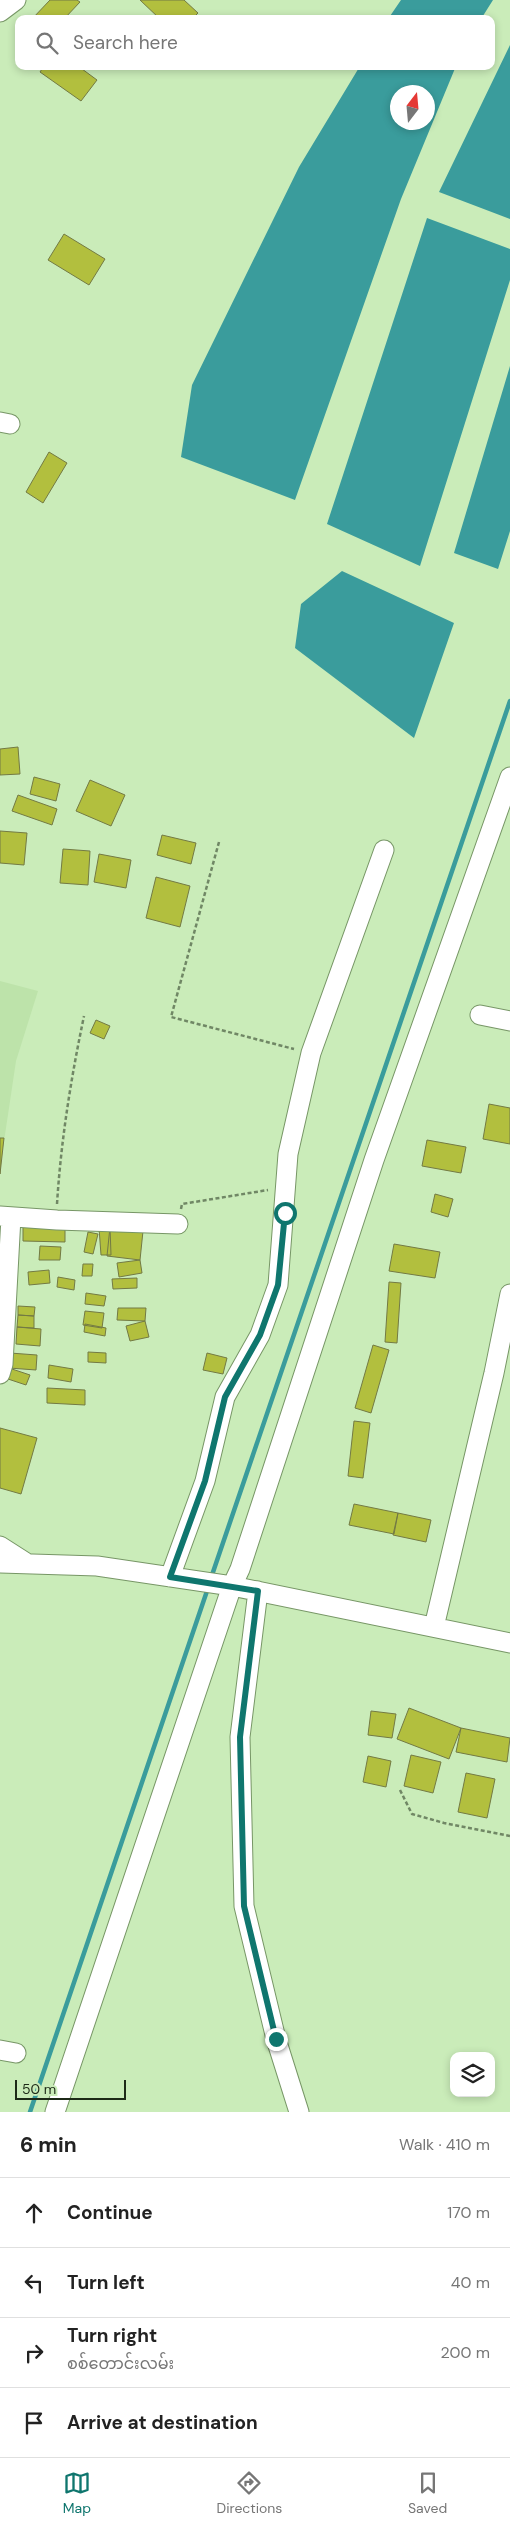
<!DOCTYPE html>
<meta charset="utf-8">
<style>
body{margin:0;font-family:"DM Sans","Noto Sans Myanmar",sans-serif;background:#f6f6f6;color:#222}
.controls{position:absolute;right:15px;bottom:15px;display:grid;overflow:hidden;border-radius:10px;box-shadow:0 2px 8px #0003}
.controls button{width:45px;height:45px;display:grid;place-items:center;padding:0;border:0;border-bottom:1px solid #e0e0e0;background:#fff;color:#222;font:25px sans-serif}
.compass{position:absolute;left:390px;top:85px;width:45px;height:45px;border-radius:50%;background:#fff;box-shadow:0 2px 8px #0003;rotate:16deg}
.scale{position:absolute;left:15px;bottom:12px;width:111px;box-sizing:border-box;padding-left:5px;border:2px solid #1d2a17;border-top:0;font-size:14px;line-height:18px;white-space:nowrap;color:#1d2a17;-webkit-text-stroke:4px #caecb9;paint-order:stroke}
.stop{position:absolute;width:15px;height:15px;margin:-11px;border:4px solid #0f766e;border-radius:50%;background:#fff}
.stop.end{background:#0f766e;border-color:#fff;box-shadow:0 1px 5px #0008}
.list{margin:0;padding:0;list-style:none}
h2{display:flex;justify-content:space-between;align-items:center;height:65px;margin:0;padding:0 20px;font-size:21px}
h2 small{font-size:16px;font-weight:400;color:#767676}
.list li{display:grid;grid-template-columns:32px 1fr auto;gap:15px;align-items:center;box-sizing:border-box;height:70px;padding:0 20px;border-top:1px solid #e0e0e0}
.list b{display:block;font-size:19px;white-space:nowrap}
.list p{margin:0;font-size:16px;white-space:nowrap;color:#767676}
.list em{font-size:16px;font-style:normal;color:#767676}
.icon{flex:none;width:28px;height:28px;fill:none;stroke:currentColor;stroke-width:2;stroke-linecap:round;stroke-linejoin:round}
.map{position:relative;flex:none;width:510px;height:2112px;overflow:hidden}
.search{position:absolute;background:#fff;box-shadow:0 2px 8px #0003;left:15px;right:15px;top:15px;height:55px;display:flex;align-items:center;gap:12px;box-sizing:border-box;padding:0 18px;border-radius:10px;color:#767676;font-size:19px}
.sheet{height:345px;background:#fff}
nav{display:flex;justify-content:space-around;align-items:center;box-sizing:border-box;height:70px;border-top:1px solid #e0e0e0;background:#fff;font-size:14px;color:#767676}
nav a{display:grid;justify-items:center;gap:2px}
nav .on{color:#0f766e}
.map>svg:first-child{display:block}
.built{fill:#bde3aa}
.water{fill:#3a9c9c;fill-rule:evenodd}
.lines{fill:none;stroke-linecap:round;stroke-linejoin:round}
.stream{stroke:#3a9c9c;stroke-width:4.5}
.building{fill:#b2bf3e;stroke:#737a44}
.minor-casing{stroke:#779666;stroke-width:21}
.path{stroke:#708765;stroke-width:2.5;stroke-dasharray:4 2.5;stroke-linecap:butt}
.minor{stroke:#fff;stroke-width:19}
.route{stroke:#0f766e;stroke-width:6}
</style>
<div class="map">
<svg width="510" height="2112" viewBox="0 0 510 2112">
<rect width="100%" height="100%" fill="#caecb9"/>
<path class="built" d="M0,981L38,991L16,1061L0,1168Z"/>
<path class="water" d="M401,0H493L481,19H388Z
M510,45V219L439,192Z
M360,66H456L401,199L295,500L181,457L192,385L299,167ZM398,92H428V122H398Z
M427,218L510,249V280L420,566L327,524Z
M510,366V531L498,569L454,553Z
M342,571L454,623L414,738L295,648L301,604Z"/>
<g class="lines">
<path class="stream" d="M211,1578L510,701
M30,2112L208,1588"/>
</g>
<path class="building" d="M50,0H77L80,2L64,19H32Z
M140,0H184L198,13L192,19H160Z
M44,66H78L97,80L81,101L40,72Z
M64,234L105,259L89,285L48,260Z
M49,452L67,463L43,503L26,492Z
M18,747L20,774L0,775V749Z
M34,777L60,784L56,801L30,794Z
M90,780L125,795L111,826L76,811Z
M18,795L57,809L52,825L12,811Z
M0,831L27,833L24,865L0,863Z
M162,835L196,843L191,864L157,855Z
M63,849L90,851L88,885L60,883Z
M99,854L131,860L126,888L94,882Z
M156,877L190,886L180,927L146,918Z
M96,1020L110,1026L104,1039L90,1033Z
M489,1104L510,1108V1144L483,1139Z
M0,1138H4L0,1174Z
M427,1140L466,1147L461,1173L422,1166Z
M435,1194L453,1199L448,1217L431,1212Z
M23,1224L65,1225V1242L23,1241Z
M110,1227L143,1231L140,1260L107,1256Z
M110,1227L111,1255H101L99,1228Z
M88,1232L98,1234L93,1254L84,1252Z
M394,1244L440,1252L435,1278L389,1271Z
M40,1246L61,1247L60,1260H39Z
M140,1260L142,1273L119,1277L117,1263Z
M83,1264H93L92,1276H82Z
M49,1270L50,1283L29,1285L28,1272Z
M58,1277L75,1280L74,1290L57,1287Z
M137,1278V1288L113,1289L112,1279Z
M389,1282L401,1283L397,1343L385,1342Z
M86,1293L106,1296L104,1306L85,1304Z
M18,1306L35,1307L34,1316L18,1315Z
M118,1308H146L145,1321L117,1320Z
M85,1311L104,1313L102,1328L83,1325Z
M18,1315L34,1316V1328L17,1327Z
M145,1321L149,1337L130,1341L126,1326Z
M85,1324L106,1328L105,1336L84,1332Z
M17,1327L41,1329L40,1346L16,1344Z
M373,1345L389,1350L371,1413L355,1408Z
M88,1352L106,1353V1363L88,1362Z
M10,1353L37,1355L36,1370L9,1368Z
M207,1353L227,1358L223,1374L203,1370Z
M49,1365L73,1369L71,1382L48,1378Z
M9,1368L30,1375L26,1385L5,1378Z
M47,1388L85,1390V1405L47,1403Z
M354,1421L370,1423L363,1478L348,1476Z
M0,1428L37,1438L21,1494L0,1488Z
M354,1504L398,1513L394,1534L349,1525Z
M398,1513L431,1520L426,1542L393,1535Z
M409,1708L461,1728L449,1759L397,1739Z
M371,1711L396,1714L392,1738L368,1735Z
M461,1728L510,1738L507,1762L456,1752Z
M411,1755L441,1762L433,1793L404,1786Z
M368,1756L391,1761L386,1787L363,1782Z
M466,1773L495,1779L487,1818L458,1812Z"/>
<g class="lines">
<g class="minor-casing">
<path id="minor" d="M0,12L16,0
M0,422L10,424
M480,1015L510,1021
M0,1216L57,1220L178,1224
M0,1374L3,1364L11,1217
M0,1546L25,1562
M0,1563L97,1566L232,1586L510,1643
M170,1577L205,1481L225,1397L260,1335L278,1285L288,1154L311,1053L384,850
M258,1591L240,1737L244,1906L276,2039L299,2112
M434,1627L494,1373L510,1294
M0,2050L16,2053
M55,2112L232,1586L240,1569L374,1160L510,777"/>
</g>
<path class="path" d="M219,842L171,1017L294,1049
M57,1204C61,1140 71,1078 84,1016
M181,1209L182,1204L268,1190
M400,1790L412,1814L444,1823L510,1836"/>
<use href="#minor" class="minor"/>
</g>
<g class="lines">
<path class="route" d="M276,2039L244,1906L240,1737L258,1591L170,1577L205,1481L225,1397L260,1335L278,1285L285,1213"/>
</g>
</svg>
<div class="controls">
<button><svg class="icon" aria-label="layers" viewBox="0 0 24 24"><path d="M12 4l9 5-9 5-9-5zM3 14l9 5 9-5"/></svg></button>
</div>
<svg class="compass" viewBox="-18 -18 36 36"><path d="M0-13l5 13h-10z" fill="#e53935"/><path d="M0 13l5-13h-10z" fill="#767676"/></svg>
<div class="scale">50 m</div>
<div class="stop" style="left:285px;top:1213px"></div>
<div class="stop end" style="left:276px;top:2039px"></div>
<div class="search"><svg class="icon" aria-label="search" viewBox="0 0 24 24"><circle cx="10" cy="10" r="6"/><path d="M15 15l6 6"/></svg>Search here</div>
</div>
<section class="sheet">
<h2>6 min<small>Walk · 410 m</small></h2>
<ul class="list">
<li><svg class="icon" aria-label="ahead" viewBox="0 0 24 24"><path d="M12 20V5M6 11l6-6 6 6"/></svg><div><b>Continue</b></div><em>170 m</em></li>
<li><svg class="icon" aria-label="left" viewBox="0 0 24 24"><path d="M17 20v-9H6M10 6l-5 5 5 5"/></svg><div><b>Turn left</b></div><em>40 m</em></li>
<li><svg class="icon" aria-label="right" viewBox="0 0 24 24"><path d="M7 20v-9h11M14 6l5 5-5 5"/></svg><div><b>Turn right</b><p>စစ်တောင်းလမ်း</p></div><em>200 m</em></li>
<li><svg class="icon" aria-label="arrive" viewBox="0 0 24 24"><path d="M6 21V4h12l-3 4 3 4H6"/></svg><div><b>Arrive at destination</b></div></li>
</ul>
</section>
<nav>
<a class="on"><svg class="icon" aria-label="map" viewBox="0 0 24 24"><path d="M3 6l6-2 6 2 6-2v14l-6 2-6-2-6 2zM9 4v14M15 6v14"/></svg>Map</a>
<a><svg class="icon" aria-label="directions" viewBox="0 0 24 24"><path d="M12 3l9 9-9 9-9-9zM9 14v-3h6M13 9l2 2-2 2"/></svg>Directions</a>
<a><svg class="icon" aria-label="saved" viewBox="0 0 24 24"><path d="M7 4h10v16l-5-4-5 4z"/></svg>Saved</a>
</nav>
